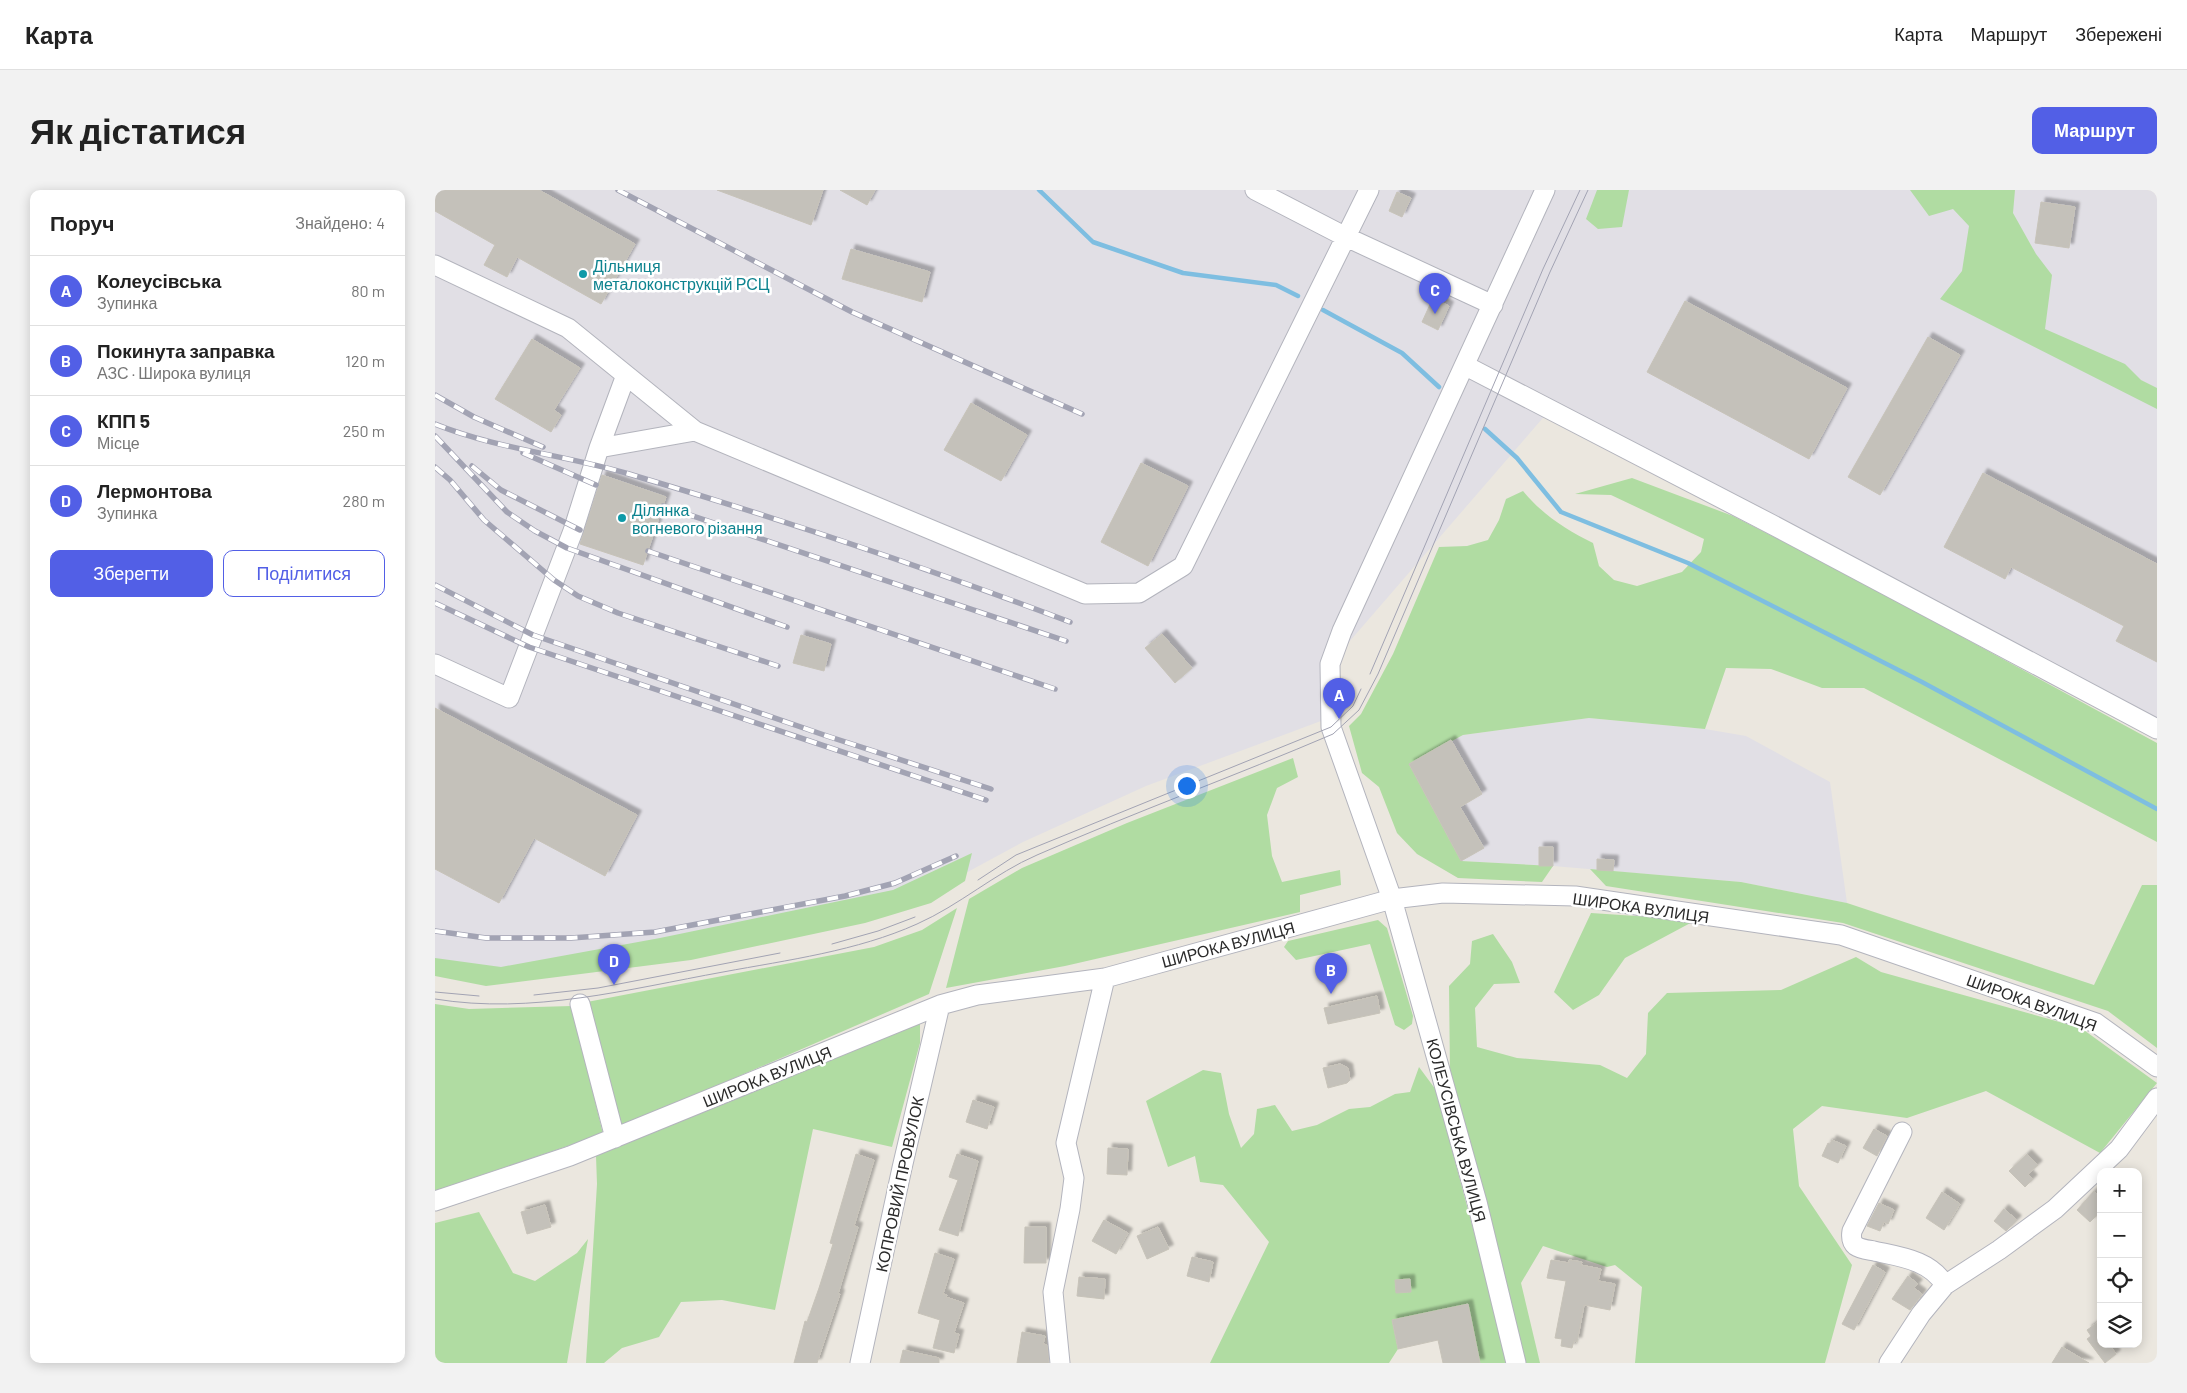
<!DOCTYPE html>
<html lang="uk">
<meta charset="utf-8">
<style>
body{margin:0;font-family:Barlow,sans-serif;background:#f2f2f2;color:#222}
.controls{position:absolute;right:15px;bottom:15px;display:grid;overflow:hidden;border-radius:10px;box-shadow:0 2px 12px #0003}
.controls button{width:45px;height:45px;display:grid;place-items:center;padding:0;border:0;border-bottom:1px solid #e0e0e0;background:#fff;color:#222;font:25px sans-serif}
.you{position:absolute;left:751px;top:595px;width:18px;height:18px;margin:-12px;border:4px solid #fff;border-radius:50%;background:#1a73e8;box-shadow:0 0 0 8px #1a73e833}
.badge{display:grid;place-items:center;width:32px;height:32px;border-radius:50%;background:#525fe6;color:#fff;font-size:16px;font-weight:700}
.pin{position:absolute;translate:-50% -41px;filter:drop-shadow(0 1px 2px #0008)}
.pin::after{content:'';position:absolute;top:26px;width:18px;height:15px;background:inherit;clip-path:polygon(0 0,100% 0,50% 100%)}
.list{margin:0;padding:0;list-style:none}
h2{display:flex;justify-content:space-between;align-items:center;height:65px;margin:0;padding:0 20px;font-size:21px}
h2 small{font-size:16px;font-weight:400;color:#767676}
.list li{display:grid;grid-template-columns:32px 1fr auto;gap:15px;align-items:center;box-sizing:border-box;height:70px;padding:0 20px;border-top:1px solid #e0e0e0}
.list b{display:block;font-size:19px;white-space:nowrap}
.list p{margin:0;font-size:16px;white-space:nowrap;color:#767676}
.list em{font-size:16px;font-style:normal;color:#767676}
.actions{display:flex;gap:10px;padding:15px 20px}
.actions a{flex:1;padding:11px 0;border:1px solid #525fe6;border-radius:10px;text-align:center;font-size:18px;color:#525fe6}
.actions .main{background:#525fe6;color:#fff}
.icon{flex:none;width:28px;height:28px;fill:none;stroke:currentColor;stroke-width:2;stroke-linecap:round;stroke-linejoin:round}
.map{position:relative;flex:none;width:1722px;height:1173px;overflow:hidden;border-radius:10px}
header{display:flex;align-items:center;gap:30px;box-sizing:border-box;height:70px;padding:0 25px;background:#fff;border-bottom:1px solid #e0e0e0}
header strong{font-size:24px}
nav{display:flex;gap:28px;margin-inline-start:auto;font-size:18px}
.intro{display:flex;align-items:center;justify-content:space-between;box-sizing:border-box;height:120px;padding:0 30px}
h1{margin:0;font-size:35px}
.button{padding:12px 22px;border-radius:10px;background:#525fe6;color:#fff;font-size:18px;font-weight:700}
main{display:flex;gap:30px;padding:0 30px}
aside{flex:1;background:#fff;border-radius:10px;box-shadow:0 2px 12px #0003}
.map>svg:first-child{display:block}
.industrial{fill:#e1dfe5}
.green{fill:#b0dca2}
.lines{fill:none;stroke-linecap:round;stroke-linejoin:round}
.stream{stroke:#7ebee1;stroke-width:4.5}
.building{fill:#c4c1ba;stroke:#c7c3b9;filter:url(#shadow)}
.minor-casing{stroke:#b3b4bd;stroke-width:21}
.minor{stroke:#fff;stroke-width:19}
.tram{stroke:#a2a3b3;stroke-width:1}
.rail-casing{stroke:#a2a3b3;stroke-width:5.5}
.rail{stroke:#fff;stroke-width:4;stroke-dasharray:11;stroke-linecap:butt}
.culture-dot{fill:#0f9aa8;stroke:#fff;stroke-width:2}
.labels{text-anchor:middle;dominant-baseline:central;stroke-width:5;stroke-linejoin:round;paint-order:stroke}
.culture-label{font-size:16px;fill:#0d838f;stroke:#fff;text-anchor:start}
.street-label{font-size:16px;fill:#2b2b2b;stroke:#fff}
</style>
<header>
<strong>Карта</strong>
<nav><a>Карта</a><a>Маршрут</a><a>Збережені</a></nav>
</header>
<div class="intro"><h1>Як дістатися</h1><a class="button">Маршрут</a></div>
<main>
<aside>
<h2>Поруч<small>Знайдено: 4</small></h2>
<ul class="list">
<li><span class="badge">A</span><div><b>Колеусівська</b><p>Зупинка</p></div><em>80 m</em></li>
<li><span class="badge">B</span><div><b>Покинута заправка</b><p>АЗС · Широка вулиця</p></div><em>120 m</em></li>
<li><span class="badge">C</span><div><b>КПП 5</b><p>Місце</p></div><em>250 m</em></li>
<li><span class="badge">D</span><div><b>Лермонтова</b><p>Зупинка</p></div><em>280 m</em></li>
</ul>
<div class="actions"><a class="main">Зберегти</a><a>Поділитися</a></div>
</aside>
<div class="map">
<svg width="1722" height="1173" viewBox="0 0 1722 1173">
<defs>
<filter id="shadow"><feDropShadow dx="4.5" dy="-4.5" stdDeviation="1" flood-color="#0004"/></filter>
</defs>
<rect width="100%" height="100%" fill="#ebe7df"/>
<path class="industrial" d="M0,0H1722V546L1120,214L895,474L894,528L711,596L588,652L477,712L68,783L0,771Z
M1154,528L1270,539L1311,546L1395,592L1412,713L1306,692L1118,676L1026,671L974,574L1028,545Z"/>
<path class="green" d="M1162,0H1194L1187,37L1163,39L1151,29Z
M1475,0H1580L1578,23L1601,64L1617,85L1610,139L1690,174L1706,190L1722,198V219L1505,109L1527,81L1534,36L1518,19L1494,26Z
M1197,288L1298,326L1408,382L1722,553V652L1429,498H1387L1336,479L1291,478L1270,539L1154,528L1028,545L974,574L1026,671L1118,676L1107,692L1023,688L982,664L962,643L944,597L927,583L914,536L926,524L958,464L1004,357L1032,356L1053,350L1064,330L1071,309L1088,301C1107,324 1131,340 1158,353L1164,376L1179,390L1202,396L1247,382L1266,362L1269,349L1176,305L1140,304Z
M858,568L863,587L842,598L832,625L837,666L847,692L905,680L906,695L865,705V722L630,776L511,798L534,709L587,678L692,633Z
M537,663L530,691L496,713L430,733L256,770L51,796L0,786V768L66,777L225,748L458,700Z
M1155,679L1306,692L1412,713L1659,795L1707,695H1722V858L1673,821L1408,733L1171,696Z
M522,718L494,804L184,938L152,812L439,757L487,740Z
M1156,723L1261,730L1190,768L1164,805L1138,820L1119,802Z
M943,730L952,738L978,826L977,834L969,840L960,835L935,754L861,770L849,757L853,751Z
M1058,744L1077,772L1085,793L1059,794L1040,818L1042,857L1082,868L1165,875L1192,888L1211,864L1213,823L1232,803L1346,800L1421,767L1446,782L1646,838L1722,893L1665,963L1551,901L1472,928L1387,916L1358,939L1364,996L1417,1075L1390,1173H1200L1207,1097L1180,1075L1172,1077L1108,1056L1086,1093L1105,1173H1090L1015,882L1014,796L1035,774L1037,751Z
M0,814L34,819L137,816L168,944L0,1001Z
M485,831V853L457,957L378,939L340,1120L287,1110L246,1112L224,1147L187,1158L169,1173H151L162,994L161,966Z
M984,877L1001,900L1074,1173H1045L1033,1115L957,1130L963,1159L954,1173H775L834,1052L788,995L765,992L760,966L733,977L711,911L768,880L786,883L794,924L806,958L819,944L822,919L840,915L857,941L882,935L914,919L935,917L960,904L975,902Z
M44,1022L78,1083L100,1091L142,1063L153,1049L132,1173H0V1033Z"/>
<g class="lines">
<path class="stream" d="M604,0L658,52L748,83L841,95L863,106
M888,120L967,163L1004,197
M1050,239L1082,268L1126,322L1253,373L1487,492L1722,619"/>
</g>
<path class="building" d="M0,0H104L200,54L166,114L82,67L72,87L49,75L60,55L0,21Z
M282,0H388L376,35Z
M405,0H440L432,15Z
M962,2L976,8L967,27L954,21Z
M1606,12L1640,17L1634,58L1600,53Z
M416,59L495,82L487,112L407,89Z
M998,108L1014,116L1003,140L987,132Z
M1250,111L1412,198L1374,269L1212,182Z
M1493,147L1525,165L1445,305L1413,287Z
M97,149L145,178L119,220L126,225L116,242L60,209Z
M536,213L592,245L566,291L509,260Z
M706,273L753,296L713,376L666,352Z
M1548,283L1722,374V472L1681,451L1689,436L1576,377L1570,389L1509,357Z
M167,285L231,307L208,375L145,354Z
M727,444L757,478L740,493L710,458Z
M366,445L396,454L389,481L358,473Z
M0,518L202,625L170,686L99,648L64,713L0,679Z
M1016,550L1047,604L1025,617L1049,658L1026,671L974,574Z
M1104,657H1118V676H1104Z
M1162,669L1179,670L1178,681L1162,680Z
M942,806L945,823L893,834L889,818Z
M905,874L913,878L915,890L912,893L893,898L888,878Z
M538,910L559,917L552,939L531,932Z
M1439,939L1452,946L1442,966L1428,958Z
M1397,950L1411,956L1403,973L1387,966L1393,953L1395,954Z
M673,958L693,959L692,985L672,984Z
M421,964L439,970L419,1036L423,1037L403,1104H405L382,1173H359L370,1131L372,1132L384,1098L398,1054L395,1053Z
M522,964L543,971L523,1046L504,1040L523,990L514,987Z
M1592,964L1603,975L1593,984L1598,989L1590,997L1574,981Z
M1659,1001L1666,1008V1021L1655,1032L1642,1020Z
M1507,1002L1525,1014L1509,1040L1491,1028Z
M1444,1013L1459,1020L1453,1034L1449,1032L1445,1041L1432,1036Z
M110,1015L116,1037L92,1044L86,1022Z
M1569,1019L1582,1030L1571,1041L1559,1031Z
M669,1030L693,1043L681,1064L657,1051Z
M590,1037H611V1073H589Z
M723,1037L734,1059L712,1069L702,1046Z
M500,1063L519,1069L508,1104L512,1105L511,1107L529,1113L519,1143L524,1144L519,1163L498,1158L505,1130L483,1123Z
M757,1067L778,1072L774,1092L752,1086Z
M1116,1070L1134,1073V1070L1147,1072L1146,1075L1166,1079L1163,1091L1180,1094L1175,1120L1149,1115L1142,1152L1139,1151L1137,1158L1126,1156L1127,1149L1120,1148L1131,1091L1112,1088Z
M1438,1075L1450,1082L1419,1140L1407,1134Z
M1473,1086L1483,1094L1479,1098L1487,1104L1475,1120L1457,1109Z
M644,1087L670,1089L669,1109L642,1106Z
M975,1089L976,1102L961,1103L960,1090Z
M1033,1114L1045,1173H1008L1003,1150L963,1159L957,1130Z
M1666,1130V1154H1674L1681,1164L1670,1173L1652,1149L1656,1146L1652,1140Z
M587,1142L610,1146L608,1154L612,1155L614,1173H582Z
M1627,1157L1654,1173H1617Z
M468,1160L504,1168V1173H465Z"/>
<g class="lines">
<g class="minor-casing">
<path id="minor" d="M820,0L909,46L1058,115
M0,75L133,138L260,241L650,404L704,403L748,376L934,0
M1031,176L1336,334L1722,539
M164,258L191,185
M0,474L74,508L138,341L164,258L260,241
M145,814L180,948
M1467,942L1417,1041C1416,1047 1416,1052 1421,1056C1425,1059 1434,1060 1439,1061C1466,1067 1495,1070 1510,1095
M0,1011L135,966L505,815L542,805L670,788L957,709L1008,703L1140,706L1406,745L1661,833L1722,877
M425,1173L467,978L505,815
M625,1173L618,1102L635,1019L639,988L631,953L670,788
M1081,1173L1042,1012L957,709L896,537L895,474L907,441L1110,0
M1454,1173L1486,1124L1510,1095L1564,1060L1620,1019L1684,959L1722,908"/>
</g>
<use href="#minor" class="minor"/>
<path class="tram" d="M935,484L1108,79L1145,0
M543,690L581,665L896,537L918,516L926,499
M397,754L443,741L480,727
M0,802L44,806
M99,805L163,798L345,763
M0,809C97,825 194,799 288,782C353,770 422,761 482,734C525,715 560,683 602,665C700,622 800,586 898,544L924,520L943,484L1115,82L1153,0"/>
<g class="rail-casing">
<path id="rail" d="M183,0L417,122L647,224
M0,205L39,227L108,257
M0,234C62,259 130,265 194,284C343,328 490,377 635,432
M0,246L72,322L100,341L132,358L352,437
M88,263L161,295
M37,276L66,300L145,340
M0,277L15,290L49,330L119,390L143,406L183,423L343,476
M228,316L631,451
M213,361L620,499
M0,395L98,445L392,546L556,599
M0,413L94,457L551,610
M0,741L51,748H136L220,742L410,706L460,693L521,666"/>
</g>
<use href="#rail" class="rail"/>
</g>
<g class="culture-dot">
<circle cx="148" cy="84" r="5"/>
<circle cx="187" cy="328" r="5"/>
</g>
<g class="labels">
<g class="culture-label">
<text x="158" y="75">Дільниця<tspan x="158" dy="18">металоконструкцій РСЦ</tspan></text>
<text x="197" y="319">Ділянка<tspan x="197" dy="18">вогневого різання</tspan></text>
</g>
<g class="street-label">
<text transform="translate(1206 717) rotate(8)">ШИРОКА ВУЛИЦЯ</text>
<text transform="translate(793 754) rotate(-15)">ШИРОКА ВУЛИЦЯ</text>
<text transform="translate(1597 812) rotate(20)">ШИРОКА ВУЛИЦЯ</text>
<text transform="translate(332 886) rotate(-22)">ШИРОКА ВУЛИЦЯ</text>
<text transform="translate(1022 940) rotate(75)">КОЛЕУСІВСЬКА ВУЛИЦЯ</text>
<text transform="translate(464 994) rotate(-78)">КОПРОВИЙ ПРОВУЛОК</text>
</g>
</g>
</svg>
<div class="controls">
<button>+</button>
<button>−</button>
<button><svg class="icon" aria-label="locate" viewBox="0 0 24 24"><circle cx="12" cy="12" r="6"/><path d="M12 2v4M12 18v4M2 12h4M18 12h4"/></svg></button>
<button><svg class="icon" aria-label="layers" viewBox="0 0 24 24"><path d="M12 4l9 5-9 5-9-5zM3 14l9 5 9-5"/></svg></button>
</div>
<div class="you"></div>
<div class="pin badge" style="left:904px;top:529px">A</div>
<div class="pin badge" style="left:896px;top:804px">B</div>
<div class="pin badge" style="left:1000px;top:124px">C</div>
<div class="pin badge" style="left:179px;top:795px">D</div>
</div>
</main>
